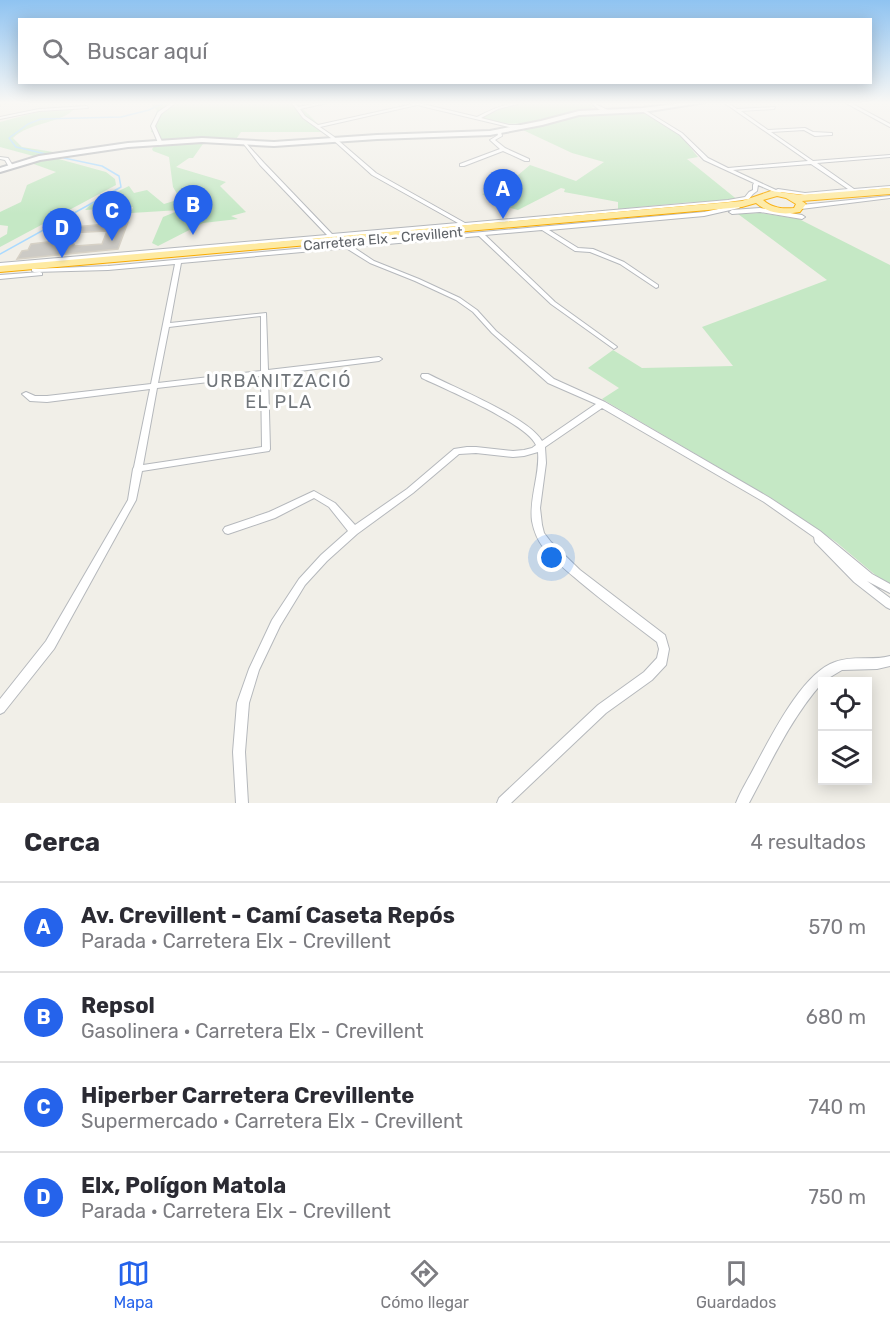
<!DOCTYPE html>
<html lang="es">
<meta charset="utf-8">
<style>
body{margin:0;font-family:Rubik,sans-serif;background:#f2f2f3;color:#2b2b33}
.controls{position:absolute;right:18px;bottom:18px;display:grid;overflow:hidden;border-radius:0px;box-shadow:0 3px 15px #0003}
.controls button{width:54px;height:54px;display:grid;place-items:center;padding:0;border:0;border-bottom:2px solid #e1e1e2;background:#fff;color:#2b2b33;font:30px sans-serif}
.you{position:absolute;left:552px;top:558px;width:21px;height:21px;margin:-15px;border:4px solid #fff;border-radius:50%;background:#1a73e8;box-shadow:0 0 0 9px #1a73e833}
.badge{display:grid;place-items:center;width:39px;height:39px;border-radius:50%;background:#2563eb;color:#fff;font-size:20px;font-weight:700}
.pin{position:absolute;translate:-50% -50px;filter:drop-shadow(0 2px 3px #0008)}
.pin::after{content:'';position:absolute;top:32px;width:21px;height:18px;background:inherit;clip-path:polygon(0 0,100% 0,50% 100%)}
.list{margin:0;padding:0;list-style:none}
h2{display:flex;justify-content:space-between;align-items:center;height:78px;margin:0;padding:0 24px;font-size:26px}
h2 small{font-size:20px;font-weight:400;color:#7c7c81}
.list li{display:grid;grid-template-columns:39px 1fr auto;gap:18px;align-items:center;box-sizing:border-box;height:90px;padding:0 24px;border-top:2px solid #e1e1e2}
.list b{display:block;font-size:22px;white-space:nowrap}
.list p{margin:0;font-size:20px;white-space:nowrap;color:#7c7c81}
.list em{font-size:20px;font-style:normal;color:#7c7c81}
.icon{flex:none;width:33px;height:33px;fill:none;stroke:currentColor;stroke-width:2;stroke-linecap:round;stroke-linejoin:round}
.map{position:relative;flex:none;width:890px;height:803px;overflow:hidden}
.search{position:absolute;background:#fff;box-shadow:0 3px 15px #0003;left:18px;right:18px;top:18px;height:66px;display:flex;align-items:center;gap:15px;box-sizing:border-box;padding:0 21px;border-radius:0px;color:#7c7c81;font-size:22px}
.sheet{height:438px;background:#fff}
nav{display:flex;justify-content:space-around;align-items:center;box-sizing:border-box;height:84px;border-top:2px solid #e1e1e2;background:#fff;font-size:16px;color:#7c7c81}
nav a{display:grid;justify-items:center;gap:3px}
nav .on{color:#2563eb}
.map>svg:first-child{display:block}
.green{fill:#c5e8c5}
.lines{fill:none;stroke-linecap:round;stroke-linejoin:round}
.stream{stroke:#aadaff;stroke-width:1.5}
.building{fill:#cccac5;stroke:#d6d1c6;stroke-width:1.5;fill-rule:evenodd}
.minor-casing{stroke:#b5b8bc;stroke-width:2}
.tertiary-casing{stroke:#b5b8bc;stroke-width:4}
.trunk-casing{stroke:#f9ab00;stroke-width:2}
.minor{fill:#fff;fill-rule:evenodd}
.tertiary{fill:#fff;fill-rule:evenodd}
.trunk{fill:#feeaa1;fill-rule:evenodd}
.rail{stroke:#b6b7b8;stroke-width:1.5;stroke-dasharray:1 4.5;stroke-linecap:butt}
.labels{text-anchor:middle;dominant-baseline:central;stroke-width:6;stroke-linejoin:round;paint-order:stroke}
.far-street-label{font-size:14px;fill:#5f6368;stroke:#fff}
.neighbourhood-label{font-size:18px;letter-spacing:1.5px;fill:#70757a;stroke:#fff}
</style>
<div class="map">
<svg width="890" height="803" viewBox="0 0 890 803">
<rect width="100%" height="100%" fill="#f1efe8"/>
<path class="green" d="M155,102H296L326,132H241L234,142L205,141L193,158H189L176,167L226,182L220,186L246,212L231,216L238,219L203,223L158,246L152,243L163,217L180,210L131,213L133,207L85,210L90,205L129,186L134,193L147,190L164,204L180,199L173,187L169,157L153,151L152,149L157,143L156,133L151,132L157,110L152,106Z
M529,102H589L593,107C586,113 575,111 566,113C531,121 520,130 483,118L499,109Z
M75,108C62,124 31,121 13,138L22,147L66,154L37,157L0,147V122L41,111Z
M645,111L682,137L698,157L687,159L739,201L692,202L618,209V202L564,192L565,189L561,188L518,210L490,202L493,200L482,194L504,187L530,165L576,181L604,162L572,153L523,130H514L578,114Z
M55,158L106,172L115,179L116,185L0,247V238L7,234L8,226L0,225V212L21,202L27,185L56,172L28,162Z
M761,213L799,219L890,265V584L879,578L836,542L771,498L602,399L619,388L588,368L613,350L642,368L733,366L702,327L827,280L738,214Z"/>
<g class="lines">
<path class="stream" d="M50,155L16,147L9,138L28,124L41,119L121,117L149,110L165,102
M0,254L121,187L119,176L102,166L64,158"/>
</g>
<path class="building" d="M128,222L118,249L17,259L22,251L28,250L31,244L56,241L63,228ZM107,231L102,244L75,246L68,233Z"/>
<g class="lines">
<g class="minor-casing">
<path id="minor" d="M173,102H177L161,114L155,126L163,144L159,145L151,126L158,112Z
M291,102H295L298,107L323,102H331L300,109L305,116L318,125L413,104L407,102H414L477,117C492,109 508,102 526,102L498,109L481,118L509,125H523V127H509L417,105L320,127L333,136L376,173L465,223L728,200L745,197L749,192L753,190V185L754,183L704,160L680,135L642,111L643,109L682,133L708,158L728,168L808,161L723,102H727L737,109L775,107L774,109L741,111L768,130L805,128L813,132L832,133V135H831L815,136L804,130L771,132L813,161L890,155V157L817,163L854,189L890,186V188L856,191L854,192H852L805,195L780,192L783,194L781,195L758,185L757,191L753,194L749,199L728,202L0,267V263L327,235L260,165L243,143L245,142L264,163L332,234L458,223L372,175L331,138L303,118ZM811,164L848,189L805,193L778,189L776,190L733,170Z
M591,102H595L597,105L612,112C605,114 595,108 591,102Z
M844,102H849L890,124V127Z
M87,106L88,108L39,111L0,119V117L39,109Z
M499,131L501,132L502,136L495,140L505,148L529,159V161H525L503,151L464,166H460V164L500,149L490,140L498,135L497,132Z
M0,157L8,158L13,166V167H9L5,160L0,159Z
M890,196V198L801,209L798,207L801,205Z
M737,205L740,207L739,208L704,216L549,230L578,248L593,249L624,262L658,285V287L656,288L620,264L590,252L575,251L542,230L485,235L555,302L616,346L617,347L614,349L551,304L479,236L353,247L374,261L419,279L460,298L477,310L496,331L554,379L605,402L770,498L820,531L872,574L890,584V593L867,581L890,598V609L886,607L854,582L815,542L814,537L764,502L602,408L545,447L546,463L540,508L542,525L544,533L551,542L580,570L665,635L669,649L666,665L652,680L606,713L511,803H497L499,798L598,705L644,672L657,658L659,649L657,642C631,622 605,603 580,582C567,571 553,560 543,547C537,539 534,531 532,521C529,498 540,475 538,452L524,456L513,457L476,453L459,454L413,493L357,534L327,561L305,585L280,626L259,670L249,703L245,752L248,803H236L233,752L237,703L249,669L272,620L299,579L321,555L348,531L329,507L314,498L275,518L228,534L225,533L223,530L225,527L269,512L314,491L335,503L355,525L407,489L454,449L467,447H476L513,451L524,450L532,448L536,445C526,423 447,390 422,378L421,376L422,374H428C455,388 528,417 542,441L596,404L548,383L492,333L473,312L456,300L415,281L370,263L346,248L181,263L170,323L266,313L268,370L379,357L382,359L379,361L268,375L270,449L269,451L142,471L136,500L54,649L4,712L0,714V699L46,641L128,500L133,469L134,467L150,389L47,402L30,401L22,394L26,392L35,396H47L151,384L175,264L108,270L34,272L32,271V269L108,266L704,212ZM261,316V371L158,383L169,327ZM261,376L262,447L143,465L157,388Z
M760,208L802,215L805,217L802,219L760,212L732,214L729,212L732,210Z
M40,272L42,273V275L0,279V275Z
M890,656V666L877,669L842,670L822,682V683C791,718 771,762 749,803H736C741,790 749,778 755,766C771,737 802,673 835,662C853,655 872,661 890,656Z"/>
</g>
<g class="tertiary-casing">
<path id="tertiary" d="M691,102H706L643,112L579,115L542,125L490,135L377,139L274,146L202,142L128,147L40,160L0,172V168L39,156L128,143L202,138L274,142L377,135L490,131L541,121L579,111L643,108Z"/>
</g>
<g class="trunk-casing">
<path id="trunk" d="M890,188V194L802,201L806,204L800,212C784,215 769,214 756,203L742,207L0,272V266L742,201L771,191L801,195ZM777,196L786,198L796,204L794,208C782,209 772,208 763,200Z"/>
</g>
<use href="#minor" class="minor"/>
<use href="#tertiary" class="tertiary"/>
<use href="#trunk" class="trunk"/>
<path class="rail" d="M0,106L10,102"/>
</g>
<linearGradient id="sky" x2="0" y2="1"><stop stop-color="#8fc3f1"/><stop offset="0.48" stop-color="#f9f8f5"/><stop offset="1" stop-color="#f9f8f5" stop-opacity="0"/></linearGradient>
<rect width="890" height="214" fill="url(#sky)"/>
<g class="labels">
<g class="far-street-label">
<text transform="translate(383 239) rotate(-5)">Carretera Elx - Crevillent</text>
</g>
<g class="neighbourhood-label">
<text x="279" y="381">URBANITZACIÓ<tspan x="279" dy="21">EL PLA</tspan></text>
</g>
</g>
</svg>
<div class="controls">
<button><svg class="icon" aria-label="locate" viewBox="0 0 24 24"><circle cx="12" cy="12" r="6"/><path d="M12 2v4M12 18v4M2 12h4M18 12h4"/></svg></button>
<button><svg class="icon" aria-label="layers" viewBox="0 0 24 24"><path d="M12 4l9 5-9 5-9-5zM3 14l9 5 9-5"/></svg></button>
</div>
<div class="you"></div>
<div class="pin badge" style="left:503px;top:219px">A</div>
<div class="pin badge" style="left:193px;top:235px">B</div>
<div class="pin badge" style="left:112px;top:241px">C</div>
<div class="pin badge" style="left:62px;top:258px">D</div>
<div class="search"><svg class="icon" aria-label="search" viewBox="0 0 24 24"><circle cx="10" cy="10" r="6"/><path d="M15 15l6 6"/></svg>Buscar aquí</div>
</div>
<section class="sheet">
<h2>Cerca<small>4 resultados</small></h2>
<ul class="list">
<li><span class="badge">A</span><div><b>Av. Crevillent - Camí Caseta Repós</b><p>Parada · Carretera Elx - Crevillent</p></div><em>570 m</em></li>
<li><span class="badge">B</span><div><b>Repsol</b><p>Gasolinera · Carretera Elx - Crevillent</p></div><em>680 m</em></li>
<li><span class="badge">C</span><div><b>Hiperber Carretera Crevillente</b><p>Supermercado · Carretera Elx - Crevillent</p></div><em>740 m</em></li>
<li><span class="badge">D</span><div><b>Elx, Polígon Matola</b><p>Parada · Carretera Elx - Crevillent</p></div><em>750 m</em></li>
</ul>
</section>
<nav>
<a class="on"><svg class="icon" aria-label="map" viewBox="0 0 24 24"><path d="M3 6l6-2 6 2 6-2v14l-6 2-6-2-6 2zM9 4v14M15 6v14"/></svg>Mapa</a>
<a><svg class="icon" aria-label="directions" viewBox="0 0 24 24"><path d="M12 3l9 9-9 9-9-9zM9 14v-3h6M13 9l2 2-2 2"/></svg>Cómo llegar</a>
<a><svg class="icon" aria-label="saved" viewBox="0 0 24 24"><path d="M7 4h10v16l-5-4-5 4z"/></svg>Guardados</a>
</nav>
